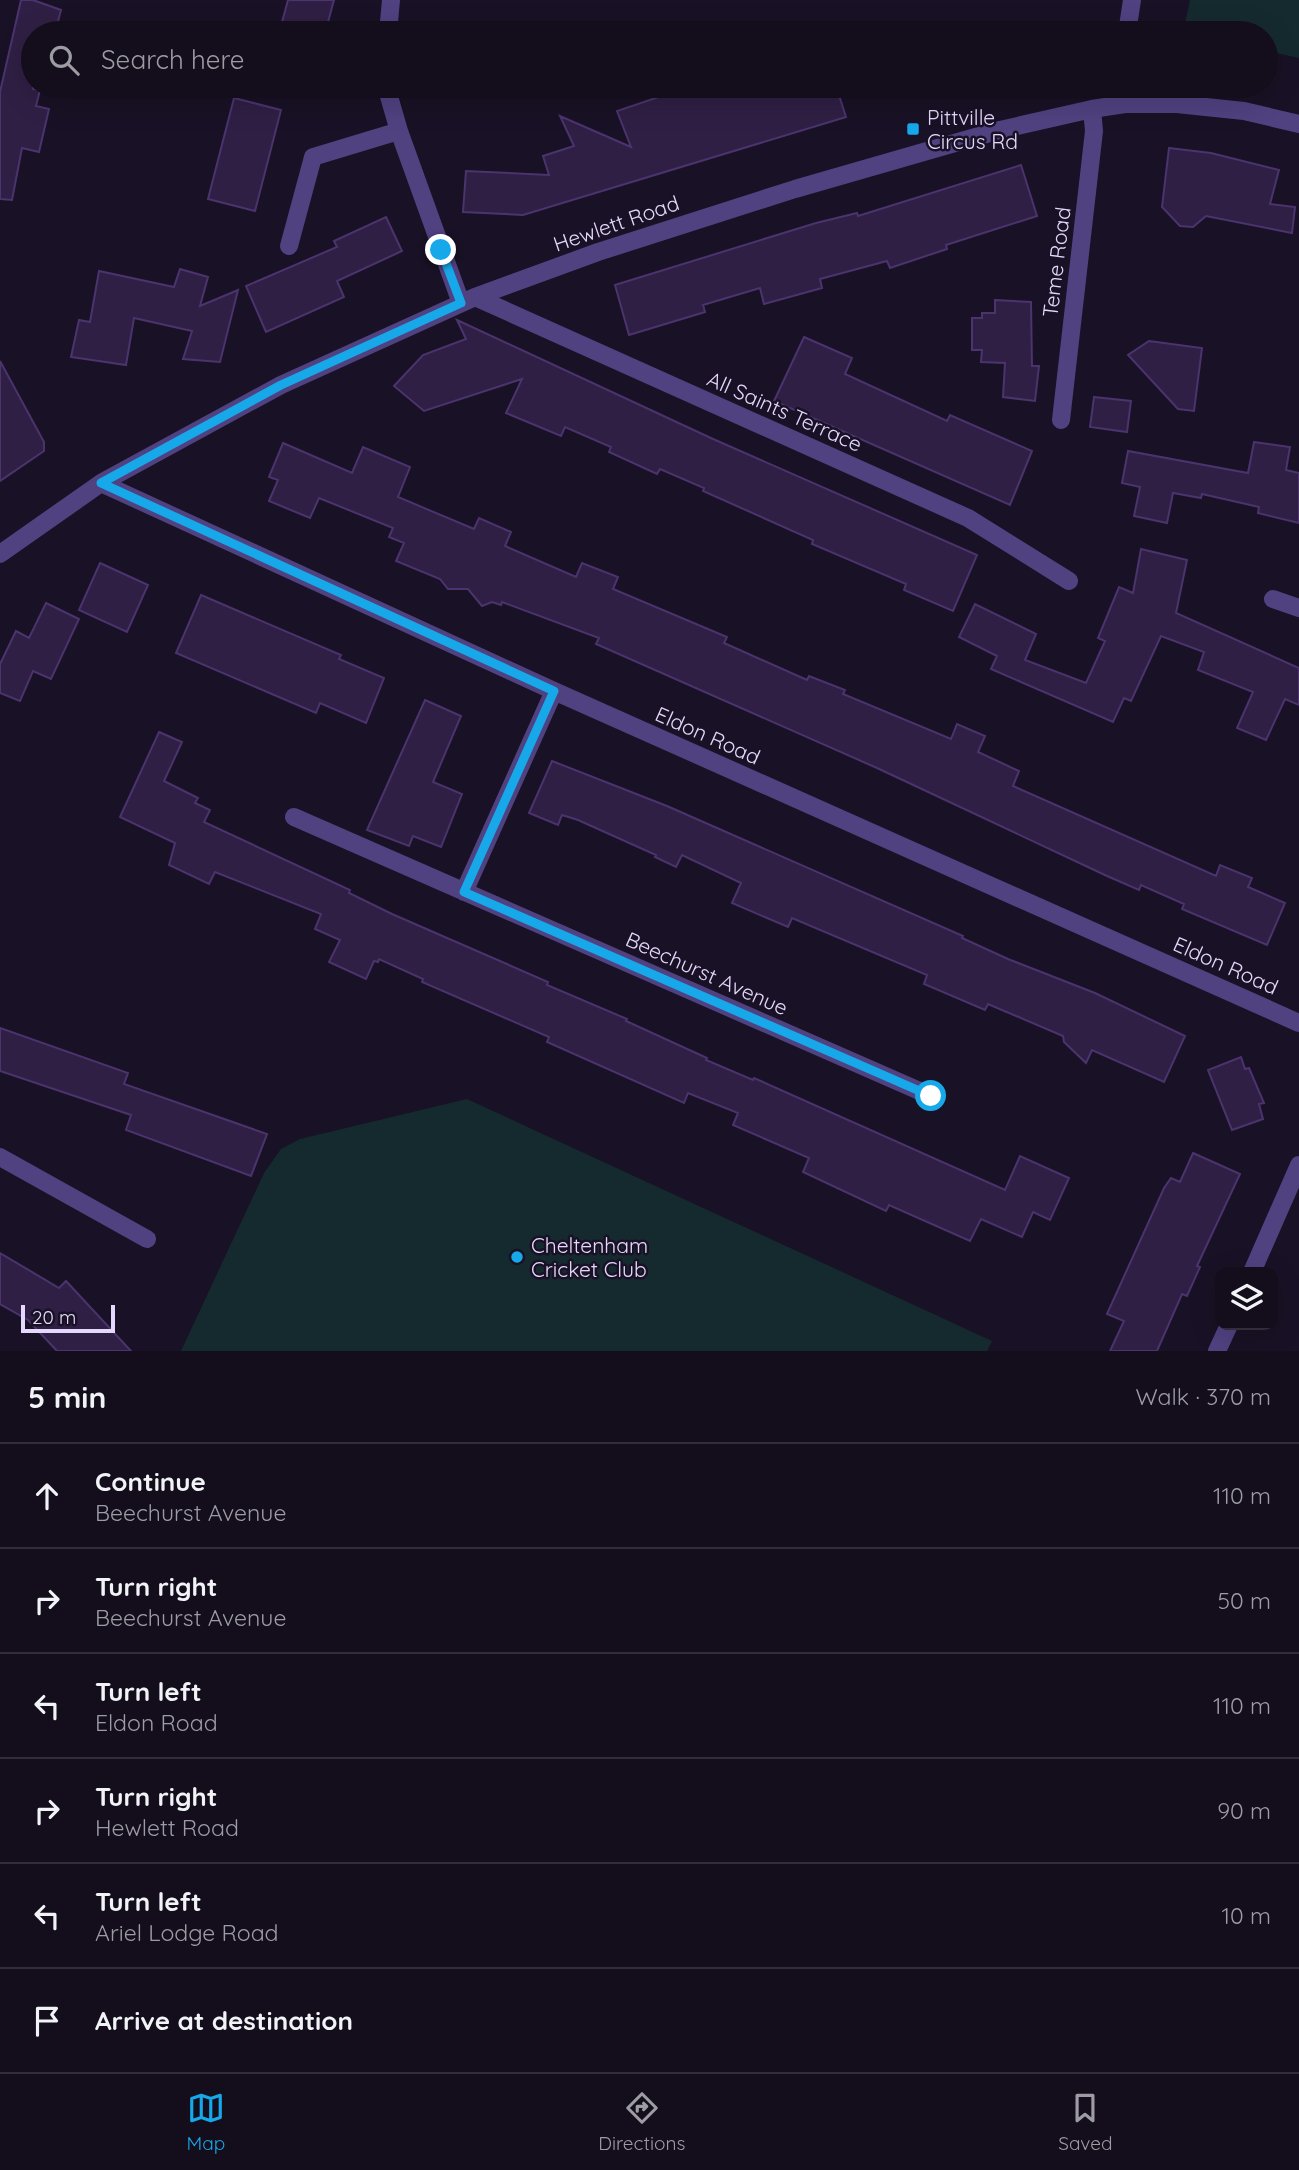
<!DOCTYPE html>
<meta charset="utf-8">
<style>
body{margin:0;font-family:Quicksand,sans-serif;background:#201b29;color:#f1f3f6}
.controls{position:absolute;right:21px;bottom:21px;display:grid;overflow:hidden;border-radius:14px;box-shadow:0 7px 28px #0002}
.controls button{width:63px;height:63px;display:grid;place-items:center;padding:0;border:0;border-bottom:2px solid #322d3b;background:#130d1c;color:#f1f3f6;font:35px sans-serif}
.scale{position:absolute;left:21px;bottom:18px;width:94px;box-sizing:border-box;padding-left:7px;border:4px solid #e4d9fc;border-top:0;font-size:19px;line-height:24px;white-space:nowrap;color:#e4d9fc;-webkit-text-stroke:5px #191125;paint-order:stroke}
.stop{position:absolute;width:21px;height:21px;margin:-16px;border:5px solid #17a8ea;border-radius:50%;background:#fff}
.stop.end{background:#17a8ea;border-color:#fff;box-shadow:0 2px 7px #0008}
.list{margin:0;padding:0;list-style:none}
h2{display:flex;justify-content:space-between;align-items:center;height:91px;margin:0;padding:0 28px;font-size:30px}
h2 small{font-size:23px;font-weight:400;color:#9d9ca3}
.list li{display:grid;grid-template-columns:46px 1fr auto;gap:21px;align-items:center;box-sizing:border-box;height:105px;padding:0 28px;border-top:2px solid #322d3b}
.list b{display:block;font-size:26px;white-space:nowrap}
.list p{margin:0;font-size:23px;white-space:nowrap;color:#9d9ca3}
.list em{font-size:23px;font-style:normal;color:#9d9ca3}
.icon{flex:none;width:38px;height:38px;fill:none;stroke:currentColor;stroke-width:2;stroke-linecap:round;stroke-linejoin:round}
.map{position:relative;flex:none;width:1299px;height:1351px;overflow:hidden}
.search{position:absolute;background:#130d1c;box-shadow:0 7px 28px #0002;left:21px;right:21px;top:21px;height:77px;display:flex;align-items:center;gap:18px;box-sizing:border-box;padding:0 24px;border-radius:38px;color:#9d9ca3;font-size:26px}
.sheet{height:721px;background:#130d1c}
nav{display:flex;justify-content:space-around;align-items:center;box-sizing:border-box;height:98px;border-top:2px solid #322d3b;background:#130d1c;font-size:19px;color:#9d9ca3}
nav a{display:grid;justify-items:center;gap:4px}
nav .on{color:#17a8ea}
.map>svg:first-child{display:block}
.green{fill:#152a2f}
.building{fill:#2f1f44;stroke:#4b336e;stroke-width:2}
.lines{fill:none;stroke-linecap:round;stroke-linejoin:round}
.minor{stroke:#504180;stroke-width:18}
.route{stroke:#17a8ea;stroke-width:9}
.poi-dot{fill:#17a8ea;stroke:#191125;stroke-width:2.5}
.labels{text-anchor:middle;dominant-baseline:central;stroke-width:5;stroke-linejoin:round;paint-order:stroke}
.poi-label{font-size:21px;fill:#e4d9fc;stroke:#191125;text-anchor:start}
.street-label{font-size:21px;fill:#e4d9fc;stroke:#191125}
</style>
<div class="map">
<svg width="1299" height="1351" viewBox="0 0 1299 1351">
<rect width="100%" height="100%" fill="#191125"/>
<path class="green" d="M1190,0H1299V58L1266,51V33H1183Z
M467,1099L992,1341L987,1351H181L264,1173L281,1149L300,1139Z"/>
<path class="building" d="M21,0H33L61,10L55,33H33V89L40,90L36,106L49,109L39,152L22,148L12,200L0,199V92Z
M288,0H334L325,33H279Z
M691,86H836L846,117L523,215L463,212L466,171L549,175L543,156L574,146L560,116L631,147L617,111Z
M234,98L281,110L255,211L208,199Z
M1169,148L1211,153L1279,170L1270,204L1295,207L1292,233L1206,216L1193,227L1180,226L1162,207Z
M1021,165L1037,216L946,245L947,249L890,268L887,261L820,279L822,288L764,304L760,288L703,305L705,312L629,335L615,285L816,223L857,213L858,216Z
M386,217L402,251L337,281L344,297L266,332L246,286L337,247L334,241Z
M180,269L208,277L200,306L238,290L220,362L183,359L192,331L134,318L126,365L71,357L79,320L90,322L99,271L174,287Z
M995,300L1031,302L1032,366H1039L1035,401L1003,397L1005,363L981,362L982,350H972V318H982V313H995Z
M457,320L713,439L977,555L953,611L904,590L906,584L812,544L813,540L703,491L704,488L660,469L657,474L609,452L611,447L565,427L561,436L506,413L522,379L424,411L394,386L423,355L466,339Z
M804,337L852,358L845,374L947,421L950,415L1032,451L1010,505L774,401Z
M1149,341L1202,348L1194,411L1178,409L1128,355Z
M0,361L44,442V451L0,481Z
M1094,397L1131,401L1127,432L1090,427Z
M1254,442L1290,447L1286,470L1299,473V523L1258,513L1259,507L1202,494L1201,498L1173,493L1167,523L1134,516L1140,487L1122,483L1128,451L1248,473Z
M283,443L352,473L363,447L410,467L398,497L474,529L479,518L511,532L505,546L576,577L582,563L618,577L613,589L727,637L724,643L807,680L809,676L845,690L843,694L951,739L957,724L985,736L978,752L1019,771L1013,786L1216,876L1220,865L1252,878L1248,887L1285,903L1267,945L1182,909L1184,904L1141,885L1139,890L1107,876L877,768L596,644L599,638L502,602L501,605L492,602L482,606L468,589H448L440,579L396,561L404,543L389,537L393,528L319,498L310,518L269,501L278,480L269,477Z
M1141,549L1187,560L1176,613L1299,668V705L1285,699L1266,740L1237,728L1253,692L1198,670L1204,652L1161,636L1131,701L1124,698L1113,722L991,669L997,656L959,637L975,604L1036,634L1025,660L1086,683L1105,641L1098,638L1119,587L1133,593Z
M100,563L148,585L127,632L79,610Z
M201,595L341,655L339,659L384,678L366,723L320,703L316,713L176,653Z
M46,603L79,619L51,679L33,671L20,701L0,693V664L16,631L29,638Z
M425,700L461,716L433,782L462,794L441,847L413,836L409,846L367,830Z
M159,732L182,742L164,781L198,798L195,803L210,810L204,822L350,890L349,893L392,914L548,982L547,985L627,1019L626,1021L707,1058L706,1060L753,1080L754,1078L1005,1190L1020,1156L1069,1178L1050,1220L1033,1212L1022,1237L981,1219L970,1241L889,1205L886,1211L803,1172L809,1158L733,1125L738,1113L688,1093L684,1103L547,1042L549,1037L422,982L423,979L379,959L378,962L374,961L366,979L329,962L340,940L315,929L321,914L215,872L209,884L169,865L175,843L120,817Z
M552,761L667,806L963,936L962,938L1008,959L1095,993L1185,1036L1164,1082L1092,1050L1086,1063L1064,1042L1063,1036L988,1004L985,1010L924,984L927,975L792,918L788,927L732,903L741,883L682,855L676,867L655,857L656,855L578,820L562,815L558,825L529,813Z
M0,1028L128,1073L124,1084L267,1134L251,1176L126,1130L131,1115L0,1071Z
M1241,1057L1245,1069L1249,1068L1264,1103L1259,1104L1263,1119L1232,1130L1208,1070Z
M1193,1153L1240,1174L1197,1266L1200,1267L1187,1296L1182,1294L1157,1351H1110L1124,1321L1107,1314L1164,1188L1171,1178L1180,1182Z
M0,1253L59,1288L66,1281L131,1351H57L28,1320L0,1304Z"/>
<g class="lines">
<path class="minor" d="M388,33L391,0
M1127,33L1132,0
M386,86L399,131L461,303
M289,246L313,157L399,131
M475,297L968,518L1069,581
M1061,420L1094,131L1092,109
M101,483L554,691L1299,1023
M0,554L101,483L281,385L475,297L598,252L795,189L1000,130L1092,109L1125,104H1177L1244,111L1299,124
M1273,599L1299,608
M294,817L931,1096
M464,892L554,691
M0,1157L147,1239
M1252,1272L1299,1165
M1217,1351L1229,1325"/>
</g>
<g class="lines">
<path class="route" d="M441,250L461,303L281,385L101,483L554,691L464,892L931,1096"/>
</g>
<g class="poi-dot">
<rect x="906" y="122" width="14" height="14" rx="3.5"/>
<circle cx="517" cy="1257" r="7"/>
</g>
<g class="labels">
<g class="poi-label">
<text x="927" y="117">Pittville<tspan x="927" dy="24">Circus Rd</tspan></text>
<text x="531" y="1245">Cheltenham<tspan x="531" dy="24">Cricket Club</tspan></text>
</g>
<g class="street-label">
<text transform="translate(616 223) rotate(-19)">Hewlett Road</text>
<text transform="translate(1056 262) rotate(-83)">Teme Road</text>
<text transform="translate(785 411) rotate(24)">All Saints Terrace</text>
<text transform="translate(708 735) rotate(24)">Eldon Road</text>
<text transform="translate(1226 965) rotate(24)">Eldon Road</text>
<text transform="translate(707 973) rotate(24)">Beechurst Avenue</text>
</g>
</g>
</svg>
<div class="controls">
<button><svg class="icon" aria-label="layers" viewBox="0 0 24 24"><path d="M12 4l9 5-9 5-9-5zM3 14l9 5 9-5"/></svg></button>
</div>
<div class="scale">20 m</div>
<div class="stop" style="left:931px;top:1096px"></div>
<div class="stop end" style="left:441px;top:250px"></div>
<div class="search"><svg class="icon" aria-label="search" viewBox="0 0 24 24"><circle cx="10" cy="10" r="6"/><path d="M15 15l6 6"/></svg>Search here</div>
</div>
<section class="sheet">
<h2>5 min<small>Walk · 370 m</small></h2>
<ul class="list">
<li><svg class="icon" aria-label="ahead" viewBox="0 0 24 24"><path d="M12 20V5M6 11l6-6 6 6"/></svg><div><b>Continue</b><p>Beechurst Avenue</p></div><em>110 m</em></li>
<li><svg class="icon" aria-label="right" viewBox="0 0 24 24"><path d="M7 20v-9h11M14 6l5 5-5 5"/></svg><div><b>Turn right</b><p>Beechurst Avenue</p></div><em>50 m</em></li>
<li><svg class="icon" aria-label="left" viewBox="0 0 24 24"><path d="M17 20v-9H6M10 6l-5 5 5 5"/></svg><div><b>Turn left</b><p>Eldon Road</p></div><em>110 m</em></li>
<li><svg class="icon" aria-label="right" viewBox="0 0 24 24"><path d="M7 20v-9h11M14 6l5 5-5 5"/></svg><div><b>Turn right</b><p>Hewlett Road</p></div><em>90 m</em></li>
<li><svg class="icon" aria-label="left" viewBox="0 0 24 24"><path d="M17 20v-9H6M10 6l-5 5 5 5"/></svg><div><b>Turn left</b><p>Ariel Lodge Road</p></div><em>10 m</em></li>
<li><svg class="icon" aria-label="arrive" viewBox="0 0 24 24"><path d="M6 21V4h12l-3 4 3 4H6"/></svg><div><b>Arrive at destination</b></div></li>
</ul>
</section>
<nav>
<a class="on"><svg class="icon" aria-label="map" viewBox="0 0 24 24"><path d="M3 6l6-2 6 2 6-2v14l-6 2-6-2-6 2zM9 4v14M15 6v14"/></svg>Map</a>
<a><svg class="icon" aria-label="directions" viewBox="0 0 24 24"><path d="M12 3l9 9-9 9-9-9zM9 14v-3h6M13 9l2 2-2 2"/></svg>Directions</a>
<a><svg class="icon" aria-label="saved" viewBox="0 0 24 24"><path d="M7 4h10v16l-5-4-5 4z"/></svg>Saved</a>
</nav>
